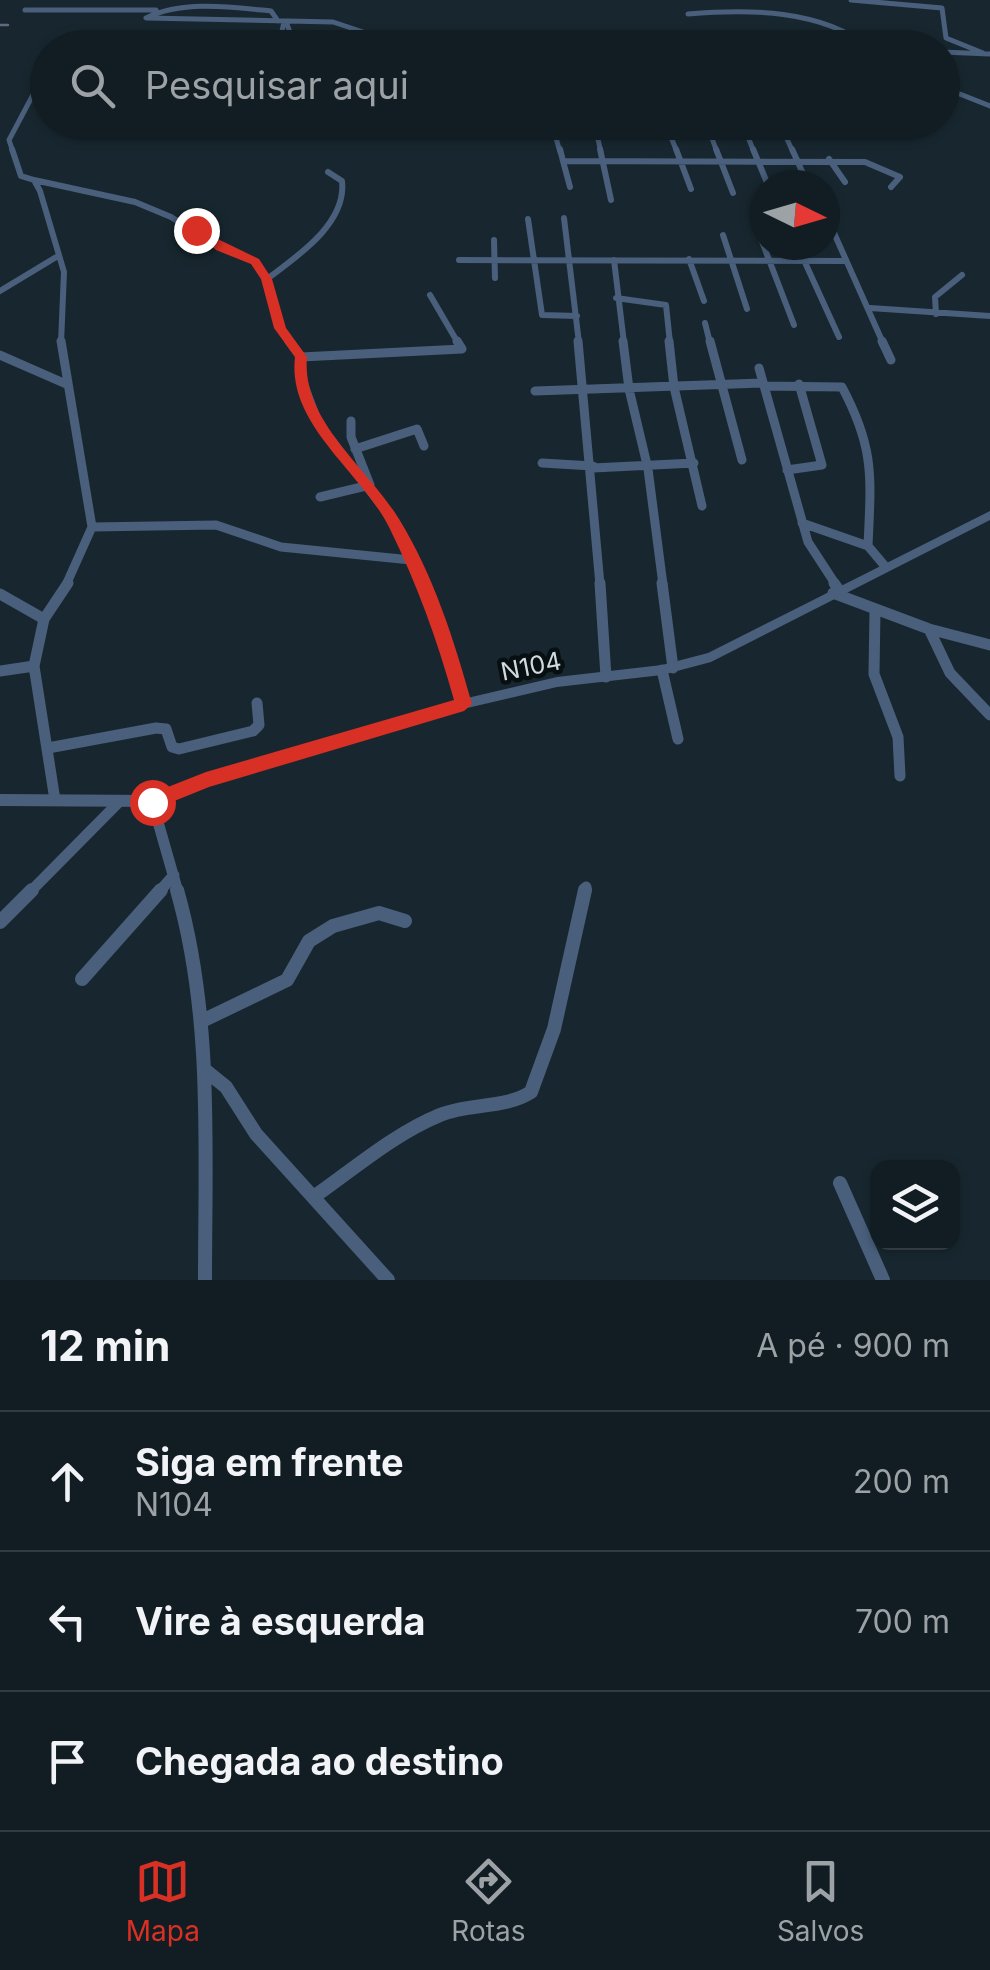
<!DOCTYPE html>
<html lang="pt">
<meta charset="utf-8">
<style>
body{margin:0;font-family:Inter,sans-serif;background:#1b262b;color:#f1f3f6}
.controls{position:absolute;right:30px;bottom:30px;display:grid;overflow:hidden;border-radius:20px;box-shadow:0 2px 8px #0004}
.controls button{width:90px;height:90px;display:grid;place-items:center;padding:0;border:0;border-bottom:2px solid #313b41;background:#121d23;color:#f1f3f6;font:50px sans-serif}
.compass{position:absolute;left:750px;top:170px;width:90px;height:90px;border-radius:50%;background:#121d23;box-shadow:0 2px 8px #0004;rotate:95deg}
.stop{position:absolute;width:30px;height:30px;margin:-22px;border:8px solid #d93025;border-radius:50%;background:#fff}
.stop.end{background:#d93025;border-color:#fff;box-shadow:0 2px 10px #0008}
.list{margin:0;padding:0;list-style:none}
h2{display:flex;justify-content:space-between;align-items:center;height:130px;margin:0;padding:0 40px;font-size:42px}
h2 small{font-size:32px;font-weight:400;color:#9ca2a6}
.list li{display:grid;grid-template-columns:65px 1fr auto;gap:30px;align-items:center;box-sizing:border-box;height:140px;padding:0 40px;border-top:2px solid #313b41}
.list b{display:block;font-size:38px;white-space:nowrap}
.list p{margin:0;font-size:32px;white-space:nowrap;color:#9ca2a6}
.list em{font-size:32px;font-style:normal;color:#9ca2a6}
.icon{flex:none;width:55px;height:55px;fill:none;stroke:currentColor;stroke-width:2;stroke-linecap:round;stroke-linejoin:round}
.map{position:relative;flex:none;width:990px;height:1280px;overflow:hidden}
.search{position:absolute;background:#121d23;box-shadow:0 2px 8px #0004;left:30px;right:30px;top:30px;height:110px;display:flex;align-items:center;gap:25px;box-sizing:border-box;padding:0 35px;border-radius:55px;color:#9ca2a6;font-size:38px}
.sheet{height:550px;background:#121d23}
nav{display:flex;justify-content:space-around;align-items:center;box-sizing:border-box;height:140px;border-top:2px solid #313b41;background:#121d23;font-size:28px;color:#9ca2a6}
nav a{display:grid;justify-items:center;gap:5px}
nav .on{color:#d93025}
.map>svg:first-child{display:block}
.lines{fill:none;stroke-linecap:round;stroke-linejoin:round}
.stream{stroke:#646780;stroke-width:2.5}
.minor-far4{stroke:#495f7c;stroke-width:5}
.minor-far3{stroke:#495f7c;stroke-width:6}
.minor-far2{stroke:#495f7c;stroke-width:9}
.minor-far1{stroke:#495f7c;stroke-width:11}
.minor{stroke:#495f7c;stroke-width:14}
.tertiary{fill:#495f7c;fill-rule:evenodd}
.route{fill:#d93025}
.labels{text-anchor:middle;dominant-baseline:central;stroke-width:9;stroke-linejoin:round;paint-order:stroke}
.street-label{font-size:25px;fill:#d0dadf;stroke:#080f12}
</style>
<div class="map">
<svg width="990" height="1280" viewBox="0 0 990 1280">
<rect width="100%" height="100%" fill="#18272f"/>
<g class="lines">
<path class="stream" d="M0,25H8"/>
<path class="minor-far4" d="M851,0L942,8L946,38L983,53
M25,10H156
M688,14C748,9 821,9 870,48
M146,18C182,0 232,7 271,11L278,21
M147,18L333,22L366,33L422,36L680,38L808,48
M286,22L290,32L332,48
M278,48L284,22
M942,52L990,54
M942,87L990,106
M665,122L677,152
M706,122L717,152
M742,122L754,152
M779,122L793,152
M554,131L560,152
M596,131L601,152
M13,152L9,140L44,74"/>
<path class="minor-far3" d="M12,149L21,176L34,180L40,191L64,272L61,343
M560,149L563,161L865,162L900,177L891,187
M600,149L611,200
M676,149L691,189
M716,149L733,193
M753,149L768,185
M792,149L808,185
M829,159L845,182
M563,161L570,187
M34,180L135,202L171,217L220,248L255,262L267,279
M564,218L579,343
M528,219L542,315L577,316
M830,224L883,343
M758,231L794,325
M723,235L747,309
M494,240L495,278
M803,258L839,337
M689,259L704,301
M459,260L844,261
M614,260L624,343
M0,291L58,256
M430,295L458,343
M616,298L666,305L670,343
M870,308L990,316
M936,314L935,297L962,275
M705,323L710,343
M291,343L280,329L267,279C296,257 347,224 342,181L328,172"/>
<path class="minor-far2" d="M61,341L92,527L66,585
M289,341L301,357L302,380L318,423L392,519L426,585
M578,341L600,585
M623,341L629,389L648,469L663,585
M669,341L674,387L702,506
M710,341L742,460
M882,341L891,360
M0,355L66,384
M301,357L462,349L457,341
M759,368L808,542L836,585
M764,386L842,387C875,449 871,477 868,546
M535,391L762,383
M355,449L417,429L424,446
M542,463L593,466
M593,468L694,463
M787,470L822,465L799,384
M320,497L370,485L351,437V421
M802,523L868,546L884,565
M92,527L216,525L281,547L411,560"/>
<path class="minor-far1" d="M425,583L463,704
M600,583L606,677
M662,583L673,668
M834,583L839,590
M833,593L929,629L990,645
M0,594L44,619
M875,610L874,674L898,737L900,776
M929,629L950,673L990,715
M662,670L678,739
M0,671L34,666
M48,748L156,728L166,729L172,747L179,749L253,731L259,725L257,703
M55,800L34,666L44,619L68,583
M152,801L178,892
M30,892L120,801
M159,892L174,875
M585,892L586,887"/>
<path class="minor" d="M177,890C213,1016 205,1149 205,1280
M0,922L32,890
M82,979L161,890
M202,1021L287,980L309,941L333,926L379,913L405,921
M205,1070L226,1087L256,1134L388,1280
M840,1183L883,1280
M315,1196C355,1168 394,1134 440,1115C469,1103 505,1109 531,1092L554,1029L585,890"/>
<path class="tertiary" d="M990,511V520L711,662L662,675L557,687L463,709L208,785L152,807L0,806V794L152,795L206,774L463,699L557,677L662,665L708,653Z"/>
</g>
<path class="route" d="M193,227L259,259L272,279L286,328L307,357C301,421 368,468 399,519C434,576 454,640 472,704L464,711L209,787L152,810L145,807V796L206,772L454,700C437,639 417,584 389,527C361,471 287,425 295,357L274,328L261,279L251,264L216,250Z"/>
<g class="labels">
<g class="street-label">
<text transform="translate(531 666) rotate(-11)">N104</text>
</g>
</g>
</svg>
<div class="controls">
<button><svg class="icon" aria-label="layers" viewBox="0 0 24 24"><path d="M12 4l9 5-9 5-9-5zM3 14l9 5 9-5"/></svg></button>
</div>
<svg class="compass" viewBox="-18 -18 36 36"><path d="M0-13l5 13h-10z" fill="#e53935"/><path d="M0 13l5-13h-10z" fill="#9ca2a6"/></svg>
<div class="stop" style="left:152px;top:802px"></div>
<div class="stop end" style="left:196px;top:230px"></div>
<div class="search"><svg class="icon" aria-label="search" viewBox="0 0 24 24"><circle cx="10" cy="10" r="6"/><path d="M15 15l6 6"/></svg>Pesquisar aqui</div>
</div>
<section class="sheet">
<h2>12 min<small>A pé · 900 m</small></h2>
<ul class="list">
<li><svg class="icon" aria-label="ahead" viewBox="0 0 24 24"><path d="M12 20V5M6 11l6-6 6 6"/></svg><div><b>Siga em frente</b><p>N104</p></div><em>200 m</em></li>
<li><svg class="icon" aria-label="left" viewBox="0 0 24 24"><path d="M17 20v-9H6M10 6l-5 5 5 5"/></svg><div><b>Vire à esquerda</b></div><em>700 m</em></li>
<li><svg class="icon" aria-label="arrive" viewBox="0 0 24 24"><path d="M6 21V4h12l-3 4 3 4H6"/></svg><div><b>Chegada ao destino</b></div></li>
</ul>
</section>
<nav>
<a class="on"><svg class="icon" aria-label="map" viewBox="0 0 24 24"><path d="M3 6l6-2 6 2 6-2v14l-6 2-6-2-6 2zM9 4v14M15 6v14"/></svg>Mapa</a>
<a><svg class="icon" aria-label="directions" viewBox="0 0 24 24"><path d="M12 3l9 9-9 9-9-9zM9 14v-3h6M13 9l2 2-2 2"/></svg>Rotas</a>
<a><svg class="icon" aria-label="saved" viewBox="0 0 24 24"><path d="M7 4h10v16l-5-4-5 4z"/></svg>Salvos</a>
</nav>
